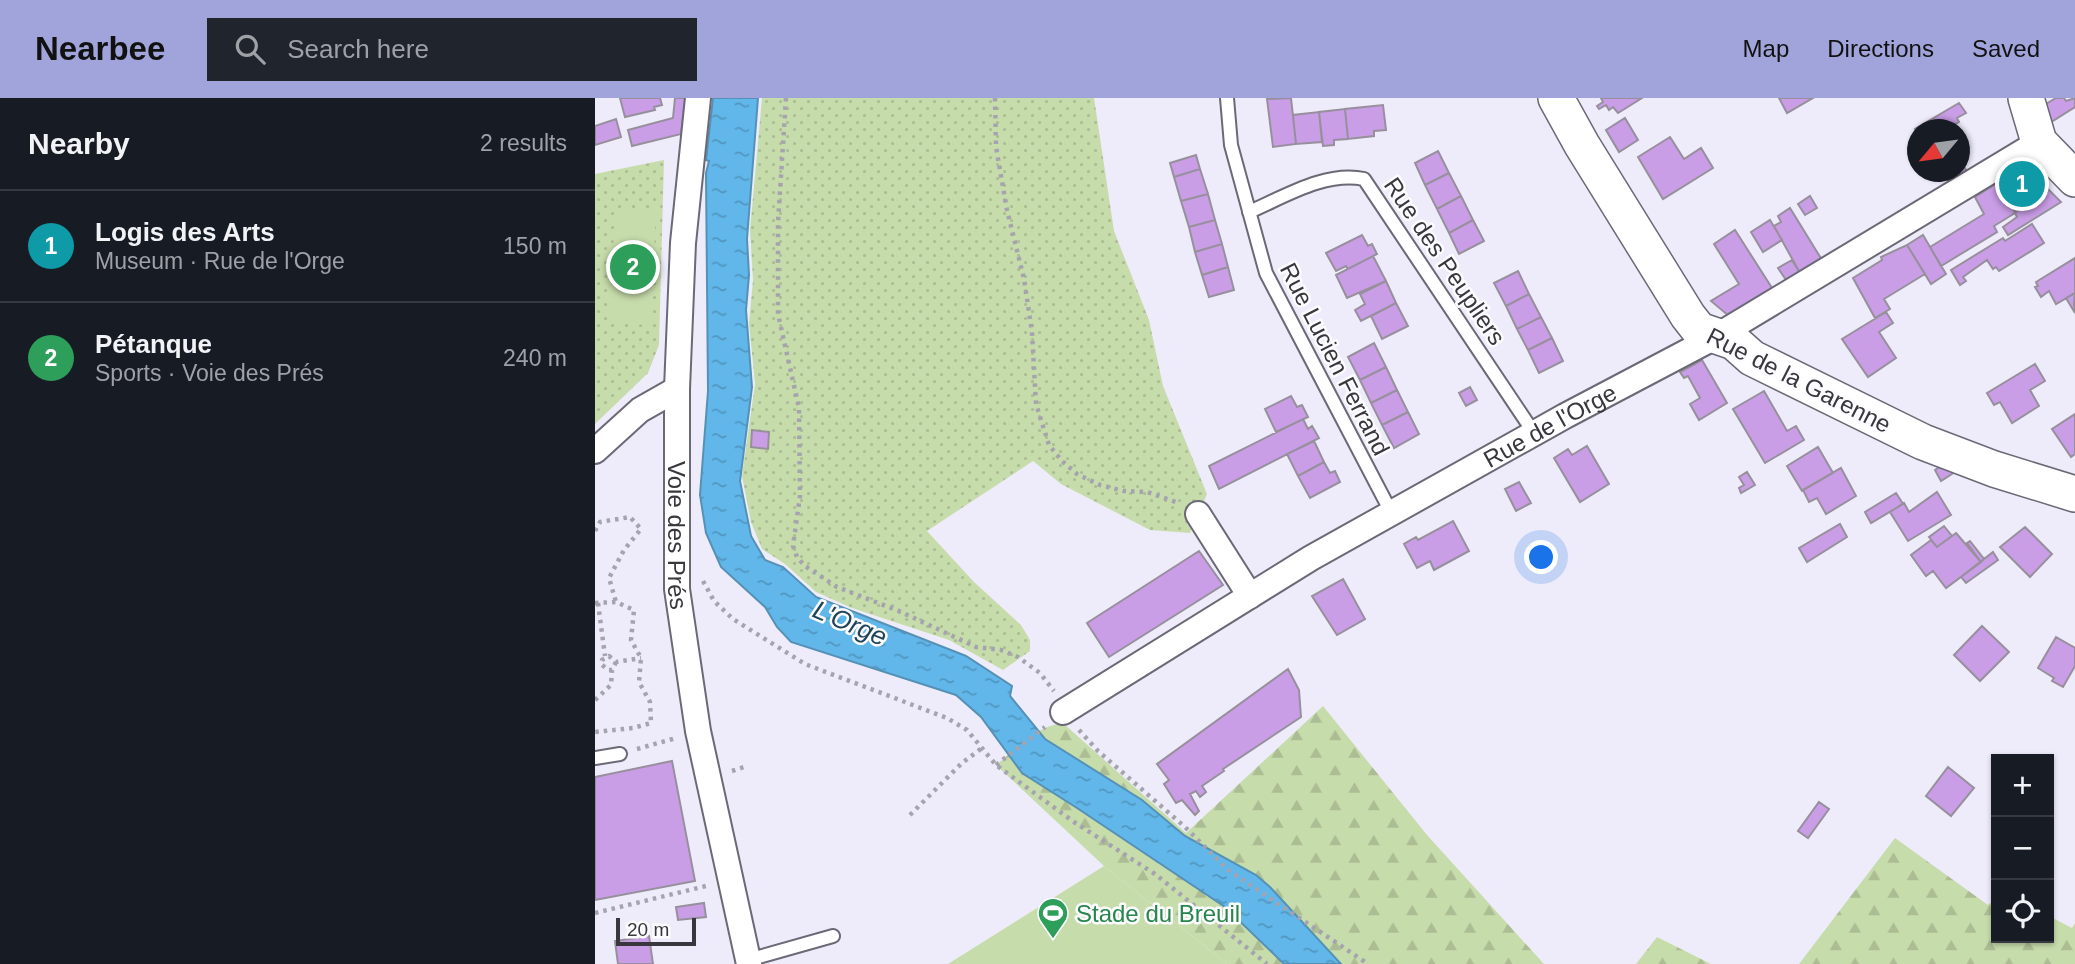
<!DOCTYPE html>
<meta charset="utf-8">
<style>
body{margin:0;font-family:Arial,sans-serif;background:#20242c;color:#f1f3f6}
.controls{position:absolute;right:21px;bottom:21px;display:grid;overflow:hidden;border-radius:0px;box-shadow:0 2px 5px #0004}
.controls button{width:63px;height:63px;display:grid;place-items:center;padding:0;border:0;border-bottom:2px solid #363941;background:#171b24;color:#f1f3f6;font:35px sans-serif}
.compass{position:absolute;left:1312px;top:21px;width:63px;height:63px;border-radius:50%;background:#171b24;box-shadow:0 2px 5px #0004;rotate:241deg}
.scale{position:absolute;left:21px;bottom:18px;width:80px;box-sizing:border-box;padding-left:7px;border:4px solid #38373d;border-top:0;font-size:19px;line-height:24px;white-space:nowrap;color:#38373d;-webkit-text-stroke:5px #fcfbfe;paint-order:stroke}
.you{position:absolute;left:947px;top:460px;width:24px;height:24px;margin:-18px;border:5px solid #fff;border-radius:50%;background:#1a73e8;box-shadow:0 0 0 10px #1a73e833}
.badge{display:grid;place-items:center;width:46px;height:46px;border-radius:50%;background:#a0a4da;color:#fff;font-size:23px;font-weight:700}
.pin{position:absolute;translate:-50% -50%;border:4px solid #fff;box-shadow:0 2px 7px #0006}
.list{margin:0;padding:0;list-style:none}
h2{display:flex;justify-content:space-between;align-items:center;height:91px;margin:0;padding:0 28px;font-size:30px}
h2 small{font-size:23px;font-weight:400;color:#9ea1a6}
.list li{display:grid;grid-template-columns:46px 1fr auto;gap:21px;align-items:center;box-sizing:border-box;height:112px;padding:0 28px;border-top:2px solid #363941}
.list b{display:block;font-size:26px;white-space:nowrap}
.list p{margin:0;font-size:23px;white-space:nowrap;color:#9ea1a6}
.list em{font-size:23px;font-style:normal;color:#9ea1a6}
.icon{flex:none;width:38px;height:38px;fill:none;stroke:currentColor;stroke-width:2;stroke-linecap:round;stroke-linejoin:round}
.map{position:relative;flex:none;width:1480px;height:866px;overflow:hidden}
header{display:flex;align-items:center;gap:42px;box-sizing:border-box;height:98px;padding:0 35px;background:#a0a4da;color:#111}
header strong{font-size:33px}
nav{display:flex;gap:38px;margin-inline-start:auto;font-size:24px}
.search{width:490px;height:63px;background:#20242c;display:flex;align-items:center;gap:18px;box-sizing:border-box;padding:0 24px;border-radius:0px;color:#9ea1a6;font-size:26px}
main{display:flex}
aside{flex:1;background:#171b24}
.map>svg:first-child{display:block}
.grass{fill:url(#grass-dots)}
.forest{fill:url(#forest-firs)}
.pitch{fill:#c7dcab}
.water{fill:url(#water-ripples);stroke:#5591b6;stroke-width:2}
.building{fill:#c99ee7;stroke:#97909c;stroke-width:2}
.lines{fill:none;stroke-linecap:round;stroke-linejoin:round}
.service-casing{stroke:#6b6975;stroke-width:16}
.minor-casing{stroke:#6b6975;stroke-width:28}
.secondary-casing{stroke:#6b6975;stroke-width:38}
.path{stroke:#a5a3ae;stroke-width:4.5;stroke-dasharray:3.5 5;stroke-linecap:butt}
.service{stroke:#fff;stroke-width:12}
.minor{stroke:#fff;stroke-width:24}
.secondary{stroke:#fff;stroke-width:35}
.labels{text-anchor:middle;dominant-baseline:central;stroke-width:5;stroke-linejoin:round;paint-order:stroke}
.street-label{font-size:24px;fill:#38373d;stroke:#fcfbfe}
.leisure-label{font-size:24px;fill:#27864d;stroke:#fcfbfe;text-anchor:start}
.water-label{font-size:26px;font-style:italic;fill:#20455b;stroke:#fcfbfe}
</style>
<header>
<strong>Nearbee</strong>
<div class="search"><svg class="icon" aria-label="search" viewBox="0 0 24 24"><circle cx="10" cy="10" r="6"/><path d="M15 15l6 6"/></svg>Search here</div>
<nav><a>Map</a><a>Directions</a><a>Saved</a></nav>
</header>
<main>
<aside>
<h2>Nearby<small>2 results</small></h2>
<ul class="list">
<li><span class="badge" style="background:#0f9aa8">1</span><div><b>Logis des Arts</b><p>Museum · Rue de l'Orge</p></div><em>150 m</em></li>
<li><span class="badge" style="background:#2e9e5b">2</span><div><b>Pétanque</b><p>Sports · Voie des Prés</p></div><em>240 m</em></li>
</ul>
</aside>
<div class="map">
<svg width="1480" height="866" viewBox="0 0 1480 866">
<defs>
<pattern id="grass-dots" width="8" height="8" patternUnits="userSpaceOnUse" patternTransform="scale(1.75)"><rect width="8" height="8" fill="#c7dcab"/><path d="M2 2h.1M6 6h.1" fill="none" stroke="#acbd94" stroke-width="1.8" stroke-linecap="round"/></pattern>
<pattern id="forest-firs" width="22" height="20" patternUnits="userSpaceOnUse" patternTransform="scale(1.75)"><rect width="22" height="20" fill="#c7dcab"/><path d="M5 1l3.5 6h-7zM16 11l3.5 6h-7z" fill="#acbd94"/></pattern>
<pattern id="water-ripples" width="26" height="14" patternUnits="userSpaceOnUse" patternTransform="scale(1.75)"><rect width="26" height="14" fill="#61b7ea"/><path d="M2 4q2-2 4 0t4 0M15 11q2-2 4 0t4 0" fill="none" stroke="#5196bf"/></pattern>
</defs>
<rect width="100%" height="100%" fill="#eeecfa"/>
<path class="grass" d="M167,0H499L519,133L554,222L568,288L612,396L595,435L555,432L466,386L438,363L332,433L379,484L426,527L435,542V553L408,572L354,542L257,510L221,494L190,466L167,451L156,424L147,378L160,286L154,225L158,182L155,132Z
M69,62L64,247L53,275L0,326V76Z"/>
<path class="forest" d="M728,608L832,737L949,866H632L509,768L401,667C420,652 445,624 469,626L591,735Z
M1300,740L1393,807L1401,800V840H1454V818L1477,830L1480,825V866H1204Z
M1062,839L1116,866H1041Z"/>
<path class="pitch" d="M20,112L61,113L55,227L15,225Z
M509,768L632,866H353Z"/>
<path class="water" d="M118,0H163L152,141L154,177L151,212L157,289L145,383L156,438L170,462L188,469L221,499L371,558L417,588L415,598L450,641L547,702L590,738L661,777L675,789L746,866H689L630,809L482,710L427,675L386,619L361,597L196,544L182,529L170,509L126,469L111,435L105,397L113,293L111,75L114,63L111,62Z"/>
<path class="building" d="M25,0H65L67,7L59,9L60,12L30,19Z
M80,0H90L86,36L37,48L33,32L78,20Z
M696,0L701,46L678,49L672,1Z
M1006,0H1047L1023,15L1018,9L1014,12L1011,7L1004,11L1002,8L1008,4Z
M1184,0H1218L1192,15Z
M1461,0H1469L1471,3L1480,0V9L1453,26L1444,10Z
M1364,5L1371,15L1362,20L1364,24L1351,32H1322V35L1320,31Z
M788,7L791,32L779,33V38L753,41L750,11Z
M750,11L753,41L739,42V47L728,48L724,14Z
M724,14L727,44L701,46L698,17Z
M1030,20L1043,42L1024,54L1011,32Z
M21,21L26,39L0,47V28Z
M1075,39L1089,61L1106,50L1118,70L1068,101L1043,59Z
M843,53L854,75L830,87L820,65Z
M601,57L605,71L579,79L575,65Z
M1364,61L1373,75L1355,86L1347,74H1364Z
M605,71L613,96L586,103L579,79Z
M1423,72L1436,75L1451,89L1420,115L1399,128L1402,134L1346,168L1335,149L1389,116L1380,99Z
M854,75L866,98L842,111L830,87Z
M1451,89L1466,104L1413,137L1408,129L1422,119L1419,113Z
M613,96L620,122L594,129L586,103Z
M866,98L878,122L854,135L842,111Z
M1215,98L1222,110L1210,117L1203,106Z
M1195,110L1227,162L1205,175L1179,128L1186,124L1183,118Z
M620,122L627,146L600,154L594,129Z
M878,122L889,143L864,156L854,135Z
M1175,122L1187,142L1168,154L1156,134Z
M1437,126L1449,145L1404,173L1401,169L1398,171L1392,162L1368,179L1371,183L1365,187L1356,172L1408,140L1410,143Z
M1140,132L1177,190L1134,218L1116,203L1144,186L1119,146Z
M767,137L773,148L777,146L782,156L753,171L751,168L741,173L731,155Z
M1328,137L1351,176L1336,186L1312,147Z
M627,146L633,169L607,177L600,154Z
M1312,147L1330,176L1289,201L1295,211L1280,220L1258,180L1287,162L1286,159Z
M778,158L791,183L752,200L741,177Z
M1480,160V195L1461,206L1454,193L1446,199L1440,189L1443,188L1441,184Z
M1197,162L1205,175L1191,182L1183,170Z
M633,169L639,192L614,199L607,177Z
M923,173L934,196L911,208L899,185Z
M791,183L801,205L766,223L760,212L770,206L765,196Z
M1480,195L1479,205L1480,215L1471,200Z
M934,196L946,219L922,231L911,208Z
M801,205L813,228L787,241L776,218Z
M1291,214L1298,225L1284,234L1301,260L1273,279L1247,241Z
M946,219L957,240L933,252L922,231Z
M957,240L968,263L944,275L933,252Z
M779,245L791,269L765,282L753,259Z
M1107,262L1132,305L1104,322L1095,306L1105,300L1093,278L1089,280L1085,274Z
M1440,266L1450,283L1435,292L1444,308L1417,325L1405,304L1399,307L1392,295Z
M791,269L802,292L776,305L765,282Z
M875,289L882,302L871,308L864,295Z
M802,292L813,314L787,327L776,305Z
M1169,293L1192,333L1201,328L1209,342L1170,365L1138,311Z
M696,298L702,309L707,307L713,319L681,334L670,311Z
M813,314L824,336L799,350L787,327Z
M1480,316V356L1476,359L1457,331Z
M708,321L713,331L717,328L724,340L624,391L614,368Z
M157,332L174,334L173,351L156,349Z
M719,343L729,364L703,378L692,356Z
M992,348L1014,386L985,404L959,360L973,351L977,357Z
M1223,349L1238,375L1207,393L1192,368Z
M729,364L735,375L740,373L745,384L715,400L703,378Z
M1351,364L1366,370L1346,383L1340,372Z
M1246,370L1261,398L1231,416L1222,400L1214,404L1208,392Z
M1152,374L1160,387L1146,395L1144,390L1149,387L1144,379Z
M924,384L936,405L921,413L910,391Z
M1342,394L1356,417L1313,443L1295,414L1309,405L1314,414Z
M1301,395L1308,406L1276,425L1270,414Z
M858,423L874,453L839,472L835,463L822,470L809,446L821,439L823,442Z
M1245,426L1252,439L1212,464L1204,450Z
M1349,428L1357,438L1342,449L1334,439Z
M1430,429L1457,456L1435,479L1405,449Z
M1361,435L1386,464L1351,490L1338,473L1331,478L1316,457L1336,442L1342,449Z
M1375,443L1389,461L1386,464L1372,445Z
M604,453L628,487L514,559L492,525Z
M1398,454L1403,462L1371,485L1366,479Z
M748,481L770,521L742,537L717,498Z
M1387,528L1414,554L1385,583L1359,557Z
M1461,539L1480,550V568L1468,589L1457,583L1459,580L1443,570Z
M693,571L704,592L706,619L628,671L629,673L607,688L611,694L605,699L601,693L595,696L604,713L600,717L587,702L581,705L569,686L574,682L562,666Z
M77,663L100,783L0,802V679Z
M1353,669L1379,690L1356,718L1331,698Z
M1224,704L1234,711L1213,740L1203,733Z
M109,805L111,819L83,822L81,809Z
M54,838L58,866H23L20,843Z"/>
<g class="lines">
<g class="service-casing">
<path id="service" d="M632,0L636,47L671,175L796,414
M654,114C689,99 730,73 769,81L939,335
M0,660L25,656
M153,862L238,838"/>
</g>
<g class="minor-casing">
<g id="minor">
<path id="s1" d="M103,0L88,145L82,291V491L103,633L154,866"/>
<path d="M0,353L45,312L82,291"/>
<path d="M603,416L655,498"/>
<path id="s2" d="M468,614L716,460L970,318L1122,238L1444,44"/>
</g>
</g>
<g class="secondary-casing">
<path id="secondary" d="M961,0L987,47L1093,218L1104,232L1139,244L1157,260L1328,344L1399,371L1480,396
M1431,0L1444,44L1480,81"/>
</g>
<path class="path" d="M191,0L183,125V216L204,310L205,398L198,448L202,459L210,468L242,489L304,513L381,549L406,552L423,559L445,575L459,593
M400,0L401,49L412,112L429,181L437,234L441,306L454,347L467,363L482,376L505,387L529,393L552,394L581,404
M0,433L5,424L35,419L46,431L29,452L14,480L21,504
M108,483L119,503L138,521L210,566L352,620L372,632L401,667L479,724L560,776L672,866
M0,505L21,504L39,512L36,542L46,560L44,584L55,604L56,625L38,630L0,634
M3,505L10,558
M21,564L17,572H13L6,566L7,562L14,558L21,564L46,560
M0,602L16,587L17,572
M484,632L503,653L590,729L633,772L773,866
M42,651L81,640
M401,667L450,629
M137,673L149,669
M315,717L367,665L387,650
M0,815L111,788"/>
<use href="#service" class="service"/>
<use href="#minor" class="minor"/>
<use href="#secondary" class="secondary"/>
</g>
<defs>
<g id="stadium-pin" transform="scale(1.575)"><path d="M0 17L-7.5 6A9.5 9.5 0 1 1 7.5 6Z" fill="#2e9e5b" stroke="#fcfbfe"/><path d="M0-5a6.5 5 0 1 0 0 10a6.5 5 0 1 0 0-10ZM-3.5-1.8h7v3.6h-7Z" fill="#fff"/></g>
</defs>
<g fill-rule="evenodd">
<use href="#stadium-pin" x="458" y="815"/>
</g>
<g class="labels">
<g class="street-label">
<text transform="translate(850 163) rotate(56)">Rue des Peupliers</text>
<text transform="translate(740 261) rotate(63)">Rue Lucien Ferrand</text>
<text transform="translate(1204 282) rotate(27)">Rue de la Garenne</text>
<text stroke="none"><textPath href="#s2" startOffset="565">Rue de l'Orge</textPath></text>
<text stroke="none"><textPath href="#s1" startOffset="438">Voie des Prés</textPath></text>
</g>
<g class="leisure-label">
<text x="481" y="815">Stade du Breuil</text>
</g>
<g class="water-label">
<text transform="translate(255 525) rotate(23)">L'Orge</text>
</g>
</g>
</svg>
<div class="controls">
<button>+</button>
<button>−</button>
<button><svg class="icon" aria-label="locate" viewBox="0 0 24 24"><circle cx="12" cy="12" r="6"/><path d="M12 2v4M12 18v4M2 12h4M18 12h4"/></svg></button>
</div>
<svg class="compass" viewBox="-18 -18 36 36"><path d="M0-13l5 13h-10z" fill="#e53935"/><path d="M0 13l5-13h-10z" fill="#9ea1a6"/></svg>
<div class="scale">20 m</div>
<div class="you"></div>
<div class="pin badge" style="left:1427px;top:86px;background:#0f9aa8">1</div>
<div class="pin badge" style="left:38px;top:169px;background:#2e9e5b">2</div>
</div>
</main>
